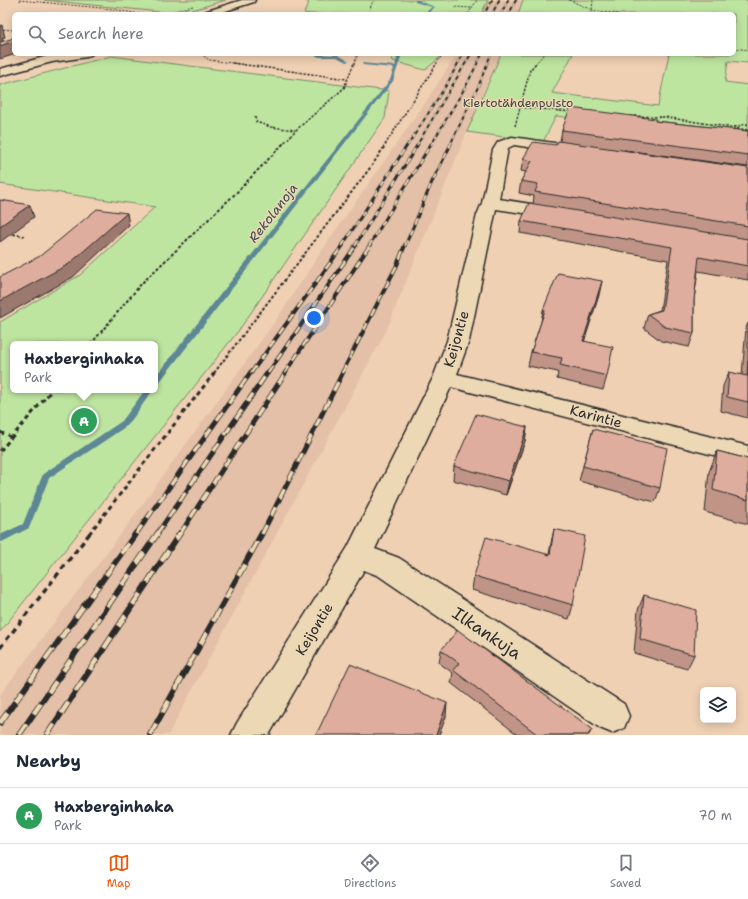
<!DOCTYPE html>
<meta charset="utf-8">
<style>
body{margin:0;font-family:"Shantell Sans",sans-serif;background:#f2f2f3;color:#1f2937}
.controls{position:absolute;right:12px;bottom:12px;display:grid;overflow:hidden;border-radius:6px;box-shadow:0 2px 10px #0003}
.controls button{width:36px;height:36px;display:grid;place-items:center;padding:0;border:0;border-bottom:1px solid #e0e1e3;background:#fff;color:#1f2937;font:20px sans-serif}
.you{position:absolute;left:314px;top:318px;width:14px;height:14px;margin:-10px;border:3px solid #fff;border-radius:50%;background:#1a73e8;box-shadow:0 0 0 6px #1a73e833}
.badge{display:grid;place-items:center;width:26px;height:26px;border-radius:50%;background:#ea580c;color:#fff;font-size:13px;font-weight:700}
.pin{position:absolute;translate:-50% -50%;border:2px solid #fff;box-shadow:0 1px 4px #0006}
.popup{position:absolute;left:10px;top:341px;width:148px;height:52px;box-sizing:border-box;display:grid;place-content:center;border-radius:6px;background:#fff;filter:drop-shadow(0 1px 3px #0005);font-size:13px;white-space:nowrap;color:#747a83}
.popup b{font-size:15px;color:#1f2937}
.popup::after{content:'';position:absolute;left:50%;top:100%;margin-left:-8px;border:8px solid transparent;border-top-color:#fff}
.list{margin:0;padding:0;list-style:none}
h2{display:flex;justify-content:space-between;align-items:center;height:52px;margin:0;padding:0 16px;font-size:17px}
h2 small{font-size:13px;font-weight:400;color:#747a83}
.list li{display:grid;grid-template-columns:26px 1fr auto;gap:12px;align-items:center;box-sizing:border-box;height:56px;padding:0 16px;border-top:1px solid #e0e1e3}
.list b{display:block;font-size:15px;white-space:nowrap}
.list p{margin:0;font-size:13px;white-space:nowrap;color:#747a83}
.list em{font-size:13px;font-style:normal;color:#747a83}
.icon{flex:none;width:22px;height:22px;fill:none;stroke:currentColor;stroke-width:2;stroke-linecap:round;stroke-linejoin:round}
.map{position:relative;flex:none;width:748px;height:735px;overflow:hidden}
.search{position:absolute;background:#fff;box-shadow:0 2px 10px #0003;left:12px;right:12px;top:12px;height:44px;display:flex;align-items:center;gap:10px;box-sizing:border-box;padding:0 14px;border-radius:6px;color:#747a83;font-size:15px}
.sheet{height:108px;background:#fff}
nav{display:flex;justify-content:space-around;align-items:center;box-sizing:border-box;height:56px;border-top:1px solid #e0e1e3;background:#fff;font-size:11px;color:#747a83}
nav a{display:grid;justify-items:center;gap:2px}
nav .on{color:#ea580c}
.map>svg:first-child{display:block}
.built{fill:#e3c0a7}
.green{fill:#bee5a0;stroke:#748866;fill-rule:evenodd}
.lines{fill:none;stroke-linecap:round;stroke-linejoin:round}
.stream{fill:#5c8795;fill-rule:evenodd}
.street-casing{stroke:#2b2b2b;stroke-width:3}
.secondary-casing{stroke:#2b2b2b;stroke-width:3}
.path-far4{stroke:#2b2b2b;stroke-width:1;stroke-dasharray:2 1.5;stroke-linecap:butt}
.path-far3{stroke:#2b2b2b;stroke-width:1.5;stroke-dasharray:2.5 1.5;stroke-linecap:butt}
.path-far2{stroke:#2b2b2b;stroke-width:2;stroke-dasharray:3 2;stroke-linecap:butt}
.path-far1{stroke:#2b2b2b;stroke-width:3;stroke-dasharray:4.5 3.5;stroke-linecap:butt}
.path{stroke:#2b2b2b;stroke-width:3.5;stroke-dasharray:5.5 4.5;stroke-linecap:butt}
.street{fill:#edd8b6;fill-rule:evenodd}
.secondary{fill:#edd8b6;fill-rule:evenodd}
.rail-far4-casing{stroke:#2b2b2b;stroke-width:2}
.rail-far3-casing{stroke:#2b2b2b;stroke-width:3}
.rail-far2-casing{stroke:#2b2b2b;stroke-width:4}
.rail-far1-casing{stroke:#2b2b2b;stroke-width:5}
.rail-casing{stroke:#2b2b2b;stroke-width:6}
.rail-far4{stroke:#edd8b6;stroke-width:1.5;stroke-dasharray:4;stroke-linecap:butt}
.rail-far3{stroke:#edd8b6;stroke-width:2;stroke-dasharray:6;stroke-linecap:butt}
.rail-far2{stroke:#edd8b6;stroke-width:2.5;stroke-dasharray:8;stroke-linecap:butt}
.rail-far1{stroke:#edd8b6;stroke-width:3.5;stroke-dasharray:10;stroke-linecap:butt}
.rail{stroke:#edd8b6;stroke-width:4.5;stroke-dasharray:13;stroke-linecap:butt}
.wall{fill:#c09587;stroke:#2b2b2b}
.shaded-wall{fill:#9c796e;stroke:#2b2b2b}
.building{fill:#dfad9d;stroke:#2b2b2b}
.labels{text-anchor:middle;dominant-baseline:central;stroke-width:3;stroke-linejoin:round;paint-order:stroke}
.far-park-label{font-size:12px;fill:#41473d;stroke:#edd8b6}
.far-water-label{font-size:13px;font-style:italic;fill:#3b4a4e;stroke:#edd8b6}
.street-label{font-size:14px;fill:#2b2b2b;stroke:#edd8b6}
.near-street-label{font-size:17px;fill:#2b2b2b;stroke:#edd8b6}
</style>
<div class="map">
<svg width="748" height="735" viewBox="0 0 748 735">
<rect width="100%" height="100%" fill="#f0d0b3"/>
<filter id="ink" filterUnits="userSpaceOnUse"><feTurbulence type="fractalNoise" baseFrequency=".025" numOctaves="2"/><feDisplacementMap in="SourceGraphic" scale="8" xChannelSelector="R" yChannelSelector="G"/><feConvolveMatrix kernelMatrix="1 2 1 2 8 2 1 2 1" color-interpolation-filters="sRGB"/></filter>
<g filter="url(#ink)">
<path class="built" d="M488,0H523L518,14H481Z
M457,54H501L484,90L386,331L168,735H0V695L131,520L279,316L326,244L425,103Z"/>
<path class="green" d="M44,0H226L179,14Z
M304,0H488L481,14H311L304,13L309,3Z
M523,0H748V63L728,61L725,82L748,85V141L556,116L543,142L467,132L501,54H573L552,93L658,106L669,54H734V14H518Z
M391,54H444L425,70L393,61Z
M111,56L389,91L385,118L239,330L0,632V322L80,275L155,207L0,184V85ZM13,344H155V390H13Z"/>
<g class="lines">
<path class="stream" d="M415,0H421L419,1L435,7L427,14H424L432,7L415,2Z
M313,54L338,55L349,61L346,62L337,57H319Z
M398,54H402L393,81L158,384H155V377L390,80L394,68L363,65L362,63L395,66Z
M145,390H153L128,425L49,478L29,528L0,543V535L23,524L43,474L122,421Z"/>
<g class="street-casing">
<path id="street" d="M512,137L561,144L566,145L568,148L566,151L561,152L514,145L508,148L499,199L556,208L562,210L564,213L562,216L556,218L496,209L469,341L457,374L748,446V464L451,387L375,549L399,558L624,704L629,716L624,728L612,733L600,728L379,576L364,570L269,735H231L237,723L348,547L433,378L447,341L477,215L482,203L493,150L498,142Z"/>
</g>
<g class="secondary-casing">
<path id="secondary" d="M242,0H255L254,2L216,14H202L204,12Z
M55,54H92L87,57L52,62L0,76V69Z"/>
</g>
<path class="path-far4" d="M19,0L111,9L140,14
M569,0L592,10L618,14
M455,7L471,8
M164,14L193,6
M368,14L372,3L375,0
M468,14L477,0
M587,14L592,10L593,0
M0,29L14,30
M734,48L748,50
M201,54L209,60L239,64
M354,64L358,54
M436,64L443,54
M535,64L544,54"/>
<path class="path-far3" d="M232,63L347,79
M520,107L571,112
M630,116L664,117L748,130
M255,117L256,122L271,127L295,130
M515,126L530,70L536,63
M734,127L748,124
M282,145L296,130L344,88L354,63
M385,145L437,63"/>
<path class="path-far2" d="M8,233L24,236
M91,344L142,283L236,193L283,144
M214,373L373,164L386,144"/>
<path class="path-far1" d="M0,432L13,438
M0,451L52,390
M89,534L215,372"/>
<path class="path" d="M0,648L90,533"/>
<use href="#street" class="street"/>
<use href="#secondary" class="secondary"/>
<g class="rail-far4-casing">
<path id="rail-far4" d="M484,14L492,0
M492,14L499,0
M501,14L508,0
M509,14L516,0
M408,145L447,84L463,54
M417,145L471,54
M431,145L466,86L482,54
M450,145L478,87L491,54"/>
</g>
<g class="rail-far3-casing">
<path id="rail-far3" d="M342,246L408,144
M355,246L418,144
M369,246L431,144
M405,246L432,182L451,144"/>
</g>
<g class="rail-far2-casing">
<path id="rail-far2" d="M251,373L343,245
M268,373L356,245
M285,373L370,245
M342,373L397,265L405,245"/>
</g>
<g class="rail-far1-casing">
<path id="rail-far1" d="M136,534L251,372
M157,534L268,372
M180,534L286,372
M262,534L343,372"/>
</g>
<g class="rail-casing">
<path id="rail" d="M0,723L136,533
M19,735L158,533
M47,735L180,533
M150,735L262,533"/>
</g>
<use href="#rail-far4" class="rail-far4"/>
<use href="#rail-far3" class="rail-far3"/>
<use href="#rail-far2" class="rail-far2"/>
<use href="#rail-far1" class="rail-far1"/>
<use href="#rail" class="rail"/>
</g>
<path class="wall" d="M655,121L748,131V167L624,150L748,168V280L698,271L694,300V333L689,347L661,341L644,328L648,314L660,310L668,260L520,233L521,221L533,204L534,196L519,193L521,181L526,172L521,171L523,159L556,145L560,141L562,130Z
M599,295L584,341L607,376L603,390L557,379L558,372L528,366L531,352L541,322L543,310Z
M748,323V418L721,411L723,386L729,372L742,375L746,328Z
M527,427L525,441L506,495L453,480L454,466Z
M593,429L660,488L655,502L579,481Z
M717,451L748,459V524L705,512L709,472Z
M554,529L573,605L569,619L472,590L474,576L549,554L551,543Z
M644,595L694,655L687,669L634,653L638,610Z
M441,650L592,729L589,735H518L451,683L453,673L439,663Z"/>
<path class="shaded-wall" d="M2,25L5,37L2,38L4,44L14,41V54H16L0,59V26Z
M30,205L34,217L0,242V226Z
M127,213L129,225L73,277L0,318V301Z
M602,281L599,295L580,355L583,341Z
M527,427L525,441L506,495L509,481Z
M447,703L446,717L439,735H436Z"/>
<path class="building" d="M12,38H14V41L0,46V42L11,39Z
M570,108L656,119L655,121L748,131V155L562,130Z
M558,141L748,168V226L535,192L538,184L521,181L532,161L523,159L533,142L556,145Z
M0,200L30,205L0,226Z
M529,203L748,239V266L699,257L694,300V333L665,327L648,314L662,310L672,247L521,221Z
M97,209L127,213L69,264L0,301V277L40,256Z
M558,273L602,281L583,341L613,347L607,376L560,365L562,358L531,352L545,310H543Z
M748,361V402L727,397L729,372L747,376Z
M476,414L527,427L509,481L454,466Z
M593,429L667,448L660,488L583,466Z
M717,451L748,459V500L713,490Z
M554,529L585,536L573,605L474,576L486,537L550,555Z
M644,595L696,610L694,655L640,639Z
M458,630L592,729L588,735H538L453,670L459,663L441,650Z
M350,664L447,703L436,735H316Z"/>
</g>
<g class="labels">
<g class="far-park-label">
<text x="518" y="103">Kiertotähdenpuisto</text>
</g>
<g class="far-water-label">
<text transform="translate(273 213) rotate(-52)">Rekolanoja</text>
</g>
<g class="street-label">
<text transform="translate(456 339) rotate(-74)">Keijontie</text>
<text transform="translate(596 416) rotate(15)">Karintie</text>
<text transform="translate(314 629) rotate(-59)">Keijontie</text>
</g>
<g class="near-street-label">
<text transform="translate(487 633) rotate(34)">Ilkankuja</text>
</g>
</g>
</svg>
<div class="controls">
<button><svg class="icon" aria-label="layers" viewBox="0 0 24 24"><path d="M12 4l9 5-9 5-9-5zM3 14l9 5 9-5"/></svg></button>
</div>
<div class="you"></div>
<div class="pin badge" style="left:84px;top:421px;background:#2e9e5b">A</div>
<div class="popup"><b>Haxberginhaka</b>Park</div>
<div class="search"><svg class="icon" aria-label="search" viewBox="0 0 24 24"><circle cx="10" cy="10" r="6"/><path d="M15 15l6 6"/></svg>Search here</div>
</div>
<section class="sheet">
<h2>Nearby<small></small></h2>
<ul class="list">
<li><span class="badge" style="background:#2e9e5b">A</span><div><b>Haxberginhaka</b><p>Park</p></div><em>70 m</em></li>
</ul>
</section>
<nav>
<a class="on"><svg class="icon" aria-label="map" viewBox="0 0 24 24"><path d="M3 6l6-2 6 2 6-2v14l-6 2-6-2-6 2zM9 4v14M15 6v14"/></svg>Map</a>
<a><svg class="icon" aria-label="directions" viewBox="0 0 24 24"><path d="M12 3l9 9-9 9-9-9zM9 14v-3h6M13 9l2 2-2 2"/></svg>Directions</a>
<a><svg class="icon" aria-label="saved" viewBox="0 0 24 24"><path d="M7 4h10v16l-5-4-5 4z"/></svg>Saved</a>
</nav>
